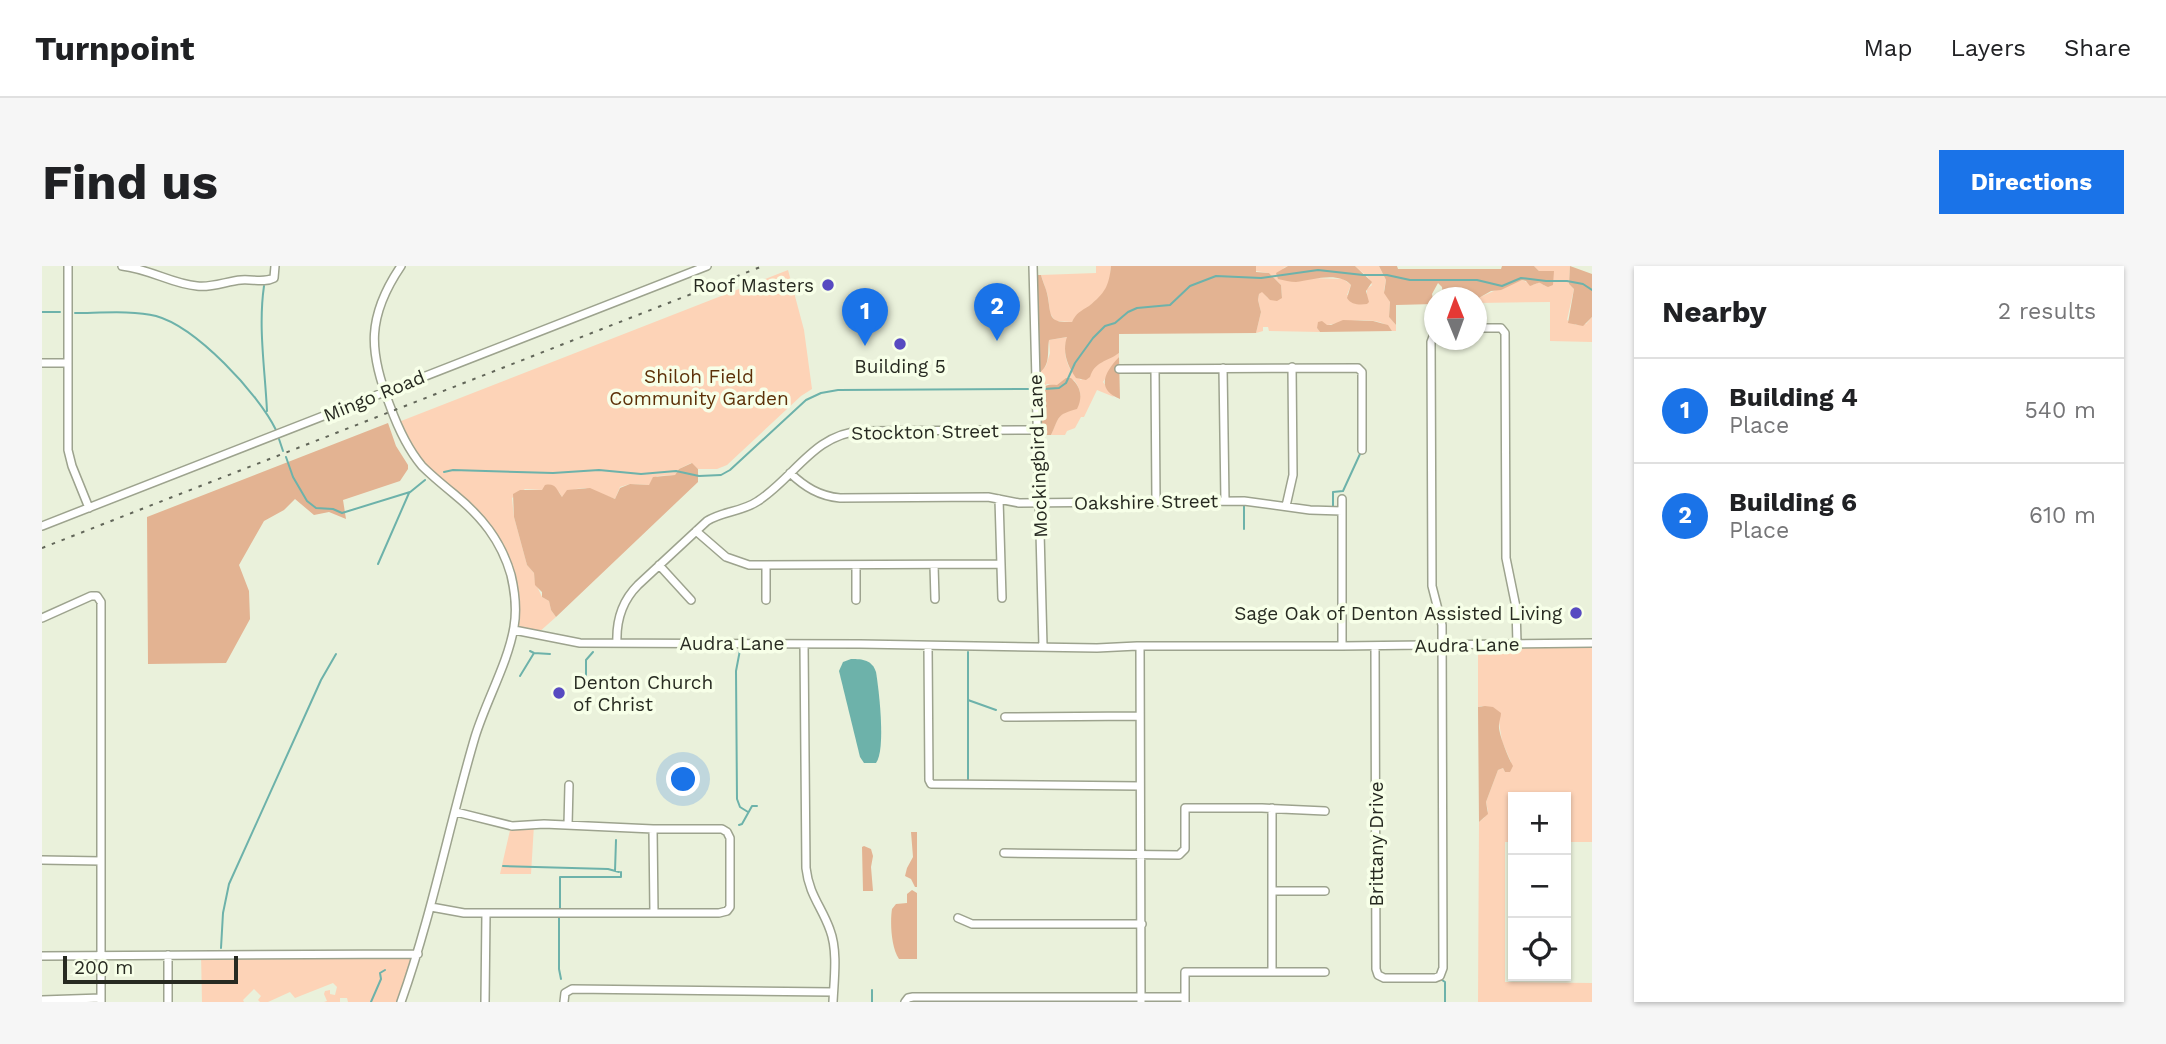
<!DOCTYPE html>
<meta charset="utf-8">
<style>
body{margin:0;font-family:"Work Sans",sans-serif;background:#f6f6f6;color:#202124}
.controls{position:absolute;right:21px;bottom:21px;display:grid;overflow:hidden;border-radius:0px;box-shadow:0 2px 5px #0004}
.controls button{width:63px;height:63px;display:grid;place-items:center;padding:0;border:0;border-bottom:2px solid #e0e0e0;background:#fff;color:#202124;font:35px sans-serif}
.compass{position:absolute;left:1382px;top:21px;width:63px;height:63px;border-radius:50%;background:#fff;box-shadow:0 2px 5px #0004;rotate:359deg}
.scale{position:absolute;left:21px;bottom:18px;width:175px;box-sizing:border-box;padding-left:7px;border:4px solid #272a21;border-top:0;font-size:19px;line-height:24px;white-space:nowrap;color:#272a21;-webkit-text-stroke:5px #f7ffe8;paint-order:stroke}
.you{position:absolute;left:642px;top:514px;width:24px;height:24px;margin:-18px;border:5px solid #fff;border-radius:50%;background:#1a73e8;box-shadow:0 0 0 10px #1a73e833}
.badge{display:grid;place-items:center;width:46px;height:46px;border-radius:50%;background:#1a73e8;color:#fff;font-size:23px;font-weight:700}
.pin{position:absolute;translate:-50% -58px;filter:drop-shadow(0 2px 4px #0008)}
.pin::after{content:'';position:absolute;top:37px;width:24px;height:21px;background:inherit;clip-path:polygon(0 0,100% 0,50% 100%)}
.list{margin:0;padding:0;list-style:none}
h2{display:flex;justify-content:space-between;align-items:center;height:91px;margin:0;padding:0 28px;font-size:30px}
h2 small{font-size:23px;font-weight:400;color:#757577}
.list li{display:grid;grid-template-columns:46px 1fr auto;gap:21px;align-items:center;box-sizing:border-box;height:105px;padding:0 28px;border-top:2px solid #e0e0e0}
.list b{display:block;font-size:26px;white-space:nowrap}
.list p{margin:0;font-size:23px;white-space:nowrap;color:#757577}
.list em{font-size:23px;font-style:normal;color:#757577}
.icon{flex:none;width:38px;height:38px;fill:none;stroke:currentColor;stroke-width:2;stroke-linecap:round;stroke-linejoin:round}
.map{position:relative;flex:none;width:1550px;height:736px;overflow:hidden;border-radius:0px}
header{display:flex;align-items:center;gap:42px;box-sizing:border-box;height:98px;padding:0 35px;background:#fff;border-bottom:2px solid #e0e0e0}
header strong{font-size:33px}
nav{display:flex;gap:38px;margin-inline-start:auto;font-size:24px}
.intro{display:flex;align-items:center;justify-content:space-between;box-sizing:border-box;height:168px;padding:0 42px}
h1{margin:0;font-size:49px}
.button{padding:18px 32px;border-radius:0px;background:#1a73e8;color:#fff;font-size:24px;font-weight:700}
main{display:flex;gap:42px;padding:0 42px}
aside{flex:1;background:#fff;border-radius:0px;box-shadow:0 2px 5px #0004}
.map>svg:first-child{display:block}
.green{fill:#fdd3b7}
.forest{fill:#e3b392}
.water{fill:#6db2aa}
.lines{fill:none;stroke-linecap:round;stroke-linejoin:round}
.stream{stroke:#6db2aa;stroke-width:2}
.minor-casing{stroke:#9da38e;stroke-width:10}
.minor{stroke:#fff;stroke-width:7}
.rail{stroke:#626659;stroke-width:2;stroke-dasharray:3.5 7;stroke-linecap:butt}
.poi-dot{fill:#574ac1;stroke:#f7ffe8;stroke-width:2.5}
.labels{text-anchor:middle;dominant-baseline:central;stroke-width:7;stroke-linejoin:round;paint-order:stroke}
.poi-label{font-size:19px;fill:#272a21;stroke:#f7ffe8;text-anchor:end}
.park-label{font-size:19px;fill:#5c3008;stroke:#f7ffe8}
.street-label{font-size:19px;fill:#272a21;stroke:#f7ffe8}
</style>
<header>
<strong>Turnpoint</strong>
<nav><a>Map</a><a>Layers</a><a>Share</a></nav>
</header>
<div class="intro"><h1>Find us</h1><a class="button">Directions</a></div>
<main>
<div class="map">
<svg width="1550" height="736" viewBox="0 0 1550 736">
<rect width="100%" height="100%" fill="#eaf1db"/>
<path class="green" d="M1054,0H1069C1068,4 1069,8 1068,12C1066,31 1041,42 1030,56L1013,55L1008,47L1006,30L999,9L1054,7Z
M1214,0H1247L1241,2L1256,15L1269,12L1301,13L1309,19L1305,29L1325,28V23L1330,19L1326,11L1313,0H1337L1344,14L1342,24L1348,36L1347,51L1354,59V65H1350C1339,46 1292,57 1275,62L1278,66L1227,65L1226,61H1221V65L1214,67L1219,46L1216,34L1217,28L1220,25L1226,32H1240L1239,19L1227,7L1214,5Z
M1492,0H1528L1527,18L1532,23L1525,54L1534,59L1544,58L1550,51V76L1508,75V36L1435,37L1434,33C1450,26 1464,19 1480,14L1491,19L1498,16L1503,20L1510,5H1497Z
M746,4L762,64L770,123L759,130L685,199L675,203H656L649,197L637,203L633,209L615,210L607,219L588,218L578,221L573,233L543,222L534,223L520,231L517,226L503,222L500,224L483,223L470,232L472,251L485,299L492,307L493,316L500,331L507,335L509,344L514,351L496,367L472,364V321L446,261L387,207L354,157Z
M1026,71C1019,85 1025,106 1039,114L1054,99L1077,87V91L1061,116L1072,131L1055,124L1042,151H1039L1033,162L1025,165L1023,169H1009C1014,158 1016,145 1031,144C1040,134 1041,126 1032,114L1015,120L1005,118L993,128L997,107L1004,100L1008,87L1007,74Z
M1550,377V576H1524V531H1471V576H1463V716L1550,717V736H1436L1437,556L1442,552L1446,545L1444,536L1456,504L1461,502L1463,506L1469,496L1460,475L1457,456L1440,440L1436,441V379Z
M492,559L489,608H458L469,560Z
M159,688H376L359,736H306L305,732H298V736H282L285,735L282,728L283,725L288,724V728L293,729L295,721L291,717L253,732L248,726L226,736H218L216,734L219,730L212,723L201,734L202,736H160Z"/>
<path class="forest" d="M1069,0H1214V6L1227,7L1239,19L1240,32L1235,35L1228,34L1220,26L1217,28L1216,34L1219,46L1214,67L1077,68V87C1065,96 1053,95 1048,111L1044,114L1034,112C1025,100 1020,85 1025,71L1007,74C1005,86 1009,99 997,107L991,9H999C1001,17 1005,24 1006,32C1009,51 1007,57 1030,56C1034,47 1039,45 1047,40C1063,27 1067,20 1069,0Z
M1246,0H1313L1330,16L1324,25L1327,36L1325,38C1318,39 1309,39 1305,32L1309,19C1297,5 1270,14 1254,16C1248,16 1242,14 1236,13L1234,7Z
M1337,0H1355L1356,3H1459L1460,0H1492L1497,5H1512L1511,19L1506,21C1494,16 1502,15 1488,20L1484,15L1480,14L1459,24L1449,25L1435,33L1434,32L1401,31L1400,21L1396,17L1390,28L1392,38L1354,39V59L1347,51L1348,36L1342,27L1344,14Z
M1528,0L1550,8V51L1541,60L1526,57L1532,23L1527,18Z
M1301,54L1331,55L1346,59L1350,65L1278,66L1275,62L1276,56L1280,55L1285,59H1289Z
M1077,91L1078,133C1054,123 1062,107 1077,91Z
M1024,112H1029C1039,121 1041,131 1035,143C1014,149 1018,150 1009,169H994L993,128C1001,120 1004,118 1015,119Z
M346,157L354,180L366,199V203L358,215L301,234L304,253L287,246L272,249L253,233L242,244L222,255L197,299L207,325L208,353L184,397L106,398L105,251Z
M650,197L656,203V216L514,351L509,344L507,335L500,331V326L493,319L492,307L485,299L472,251L471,228L478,224H500L503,219C514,217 514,223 520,231L525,224L548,222L573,233L578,222L588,218L607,219L611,211L633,209L637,203Z
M1443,440L1451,441L1459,447C1459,451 1457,455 1457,459C1456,467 1467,493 1471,500L1468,506H1463L1461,502L1456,504L1444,536L1446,548L1437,556L1436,441Z
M869,566H875V621H873L869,613L863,610L865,602L871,591Z
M822,580L829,583L831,590L829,601L831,625H821L820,581Z
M870,624L875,627V693H857C849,681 848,656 850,643L854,638L865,637V628Z"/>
<path class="water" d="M809,393C821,393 830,394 834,406C837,424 844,484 834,497H822L818,491L797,405L801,396Z"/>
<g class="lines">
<path class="stream" d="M222,20C216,61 223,103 225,145
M0,46H18
M33,47C56,47 92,44 114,50C154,61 216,127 234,164
M1002,123L1017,122L1024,117L1033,97L1051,72L1063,60L1073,57L1086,46L1095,42L1128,39L1148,20L1174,10L1219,12L1276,4L1321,9H1345L1368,14H1435L1460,20L1479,12L1504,15H1525L1541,18L1550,24
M237,173L241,185
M244,191L251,211L265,235L274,242L291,243L300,247L368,226
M402,206L411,204L511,207L557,204L599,208L634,205L657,210L679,209L688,204L764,134L779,127L796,124L986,123
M1202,239V263
M1291,243V226L1301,225L1318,188
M336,298L367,227L383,214
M698,384L694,405L695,533L698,541L706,546
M488,385L492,387L508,388
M926,386V514
M478,410L492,387
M544,414V394L551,386
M926,434L954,444
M697,559L700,558L710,540H715
M461,600L566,603L577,606
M573,605L574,574
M518,643V611H579V606
M517,648V703L519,713
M179,682L181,647L187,618L279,414L294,388
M1400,714L1403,716V736
M329,736L339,713L338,707L343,704
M830,736V724"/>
<g class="minor-casing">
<path id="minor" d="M26,0V184L30,200L47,242
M80,0C108,3 130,18 155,20C170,22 185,15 199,14C211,13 222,17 232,12L233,0
M991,0L1001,380
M1434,62H1459L1463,67L1464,292L1474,341L1475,378
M0,97H26
M1181,102L1183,235
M1077,103L1316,102L1320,106V184
M1113,103L1114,235
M748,207C763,221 777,230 798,232L946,231L977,237L1202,235L1268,244L1300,245
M957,233L960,332
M1300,233V380
M1244,240L1251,209L1250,101
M0,260L665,0
M654,265L684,291L707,299L959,298
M617,299L649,334
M814,299V334
M892,299L893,333
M724,300V334
M0,352L49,330H55L59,336V736
M472,364L538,377L818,378L1055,382L1095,380H1300L1550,377
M575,377C574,355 580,335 596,319L665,255C681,245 700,246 716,235C752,212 772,168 819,165L994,164
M762,378L764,602C767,629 780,641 788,664C796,685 792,714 791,736
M886,380L887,514L889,518L1098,520
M1098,380L1099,736
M1333,380L1334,703L1336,709L1342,712H1393L1398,710L1401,702L1400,359L1390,320L1389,76L1392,68
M963,451L1097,450
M526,559L527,519
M611,563L612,647
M962,587L1137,589L1143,583V542H1220L1283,545
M0,594L59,595
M1230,625H1283
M389,641L422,647H677L685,645L688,641V572L685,566L680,563H611L502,558L470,560L414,546
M916,652L930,658H1100
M0,690L376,688
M1230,705V542
M0,734L59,732
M126,736V689
M359,736C390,649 407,559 433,471C444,435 466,397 472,361C475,344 473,326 469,309C459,274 439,250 412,228C401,219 390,210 380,200C365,182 356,162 348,140C326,85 325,50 359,0
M443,736L444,647
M522,736L523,727L530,723L791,726
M863,736L866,732L871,731H1143
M1143,736V706H1283"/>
</g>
<use href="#minor" class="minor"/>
<path class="rail" d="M0,282L721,0"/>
</g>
<g class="poi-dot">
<circle cx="786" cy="19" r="7"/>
<circle cx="858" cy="78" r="7"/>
<circle cx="1534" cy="347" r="7"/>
<circle cx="517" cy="427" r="7"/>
</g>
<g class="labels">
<g class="poi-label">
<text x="772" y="19">Roof Masters</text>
<text x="858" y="100" text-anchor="middle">Building 5</text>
<text x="1520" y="347">Sage Oak of Denton Assisted Living</text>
<text x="531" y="416" text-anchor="start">Denton Church<tspan x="531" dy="22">of Christ</tspan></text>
</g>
<g class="park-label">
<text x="657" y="110">Shiloh Field<tspan x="657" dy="22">Community Garden</tspan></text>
</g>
<g class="street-label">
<text transform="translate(332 130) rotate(-22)">Mingo Road</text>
<text transform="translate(883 166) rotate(-1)">Stockton Street</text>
<text transform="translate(996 190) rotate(-92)">Mockingbird Lane</text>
<text transform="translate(1104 236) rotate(-1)">Oakshire Street</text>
<text x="690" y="377">Audra Lane</text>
<text transform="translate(1425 379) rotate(-1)">Audra Lane</text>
<text transform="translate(1334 578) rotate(-90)">Brittany Drive</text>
</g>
</g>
</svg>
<div class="controls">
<button>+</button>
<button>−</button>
<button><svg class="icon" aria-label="locate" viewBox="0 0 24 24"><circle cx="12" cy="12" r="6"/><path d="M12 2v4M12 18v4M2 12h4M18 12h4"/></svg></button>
</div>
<svg class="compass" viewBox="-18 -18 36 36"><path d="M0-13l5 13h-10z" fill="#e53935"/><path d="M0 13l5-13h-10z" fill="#757577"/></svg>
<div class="scale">200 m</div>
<div class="you"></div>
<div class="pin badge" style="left:823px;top:80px">1</div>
<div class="pin badge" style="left:955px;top:75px">2</div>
</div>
<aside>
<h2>Nearby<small>2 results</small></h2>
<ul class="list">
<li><span class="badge">1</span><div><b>Building 4</b><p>Place</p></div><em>540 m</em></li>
<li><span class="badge">2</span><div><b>Building 6</b><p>Place</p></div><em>610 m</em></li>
</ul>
</aside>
</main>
